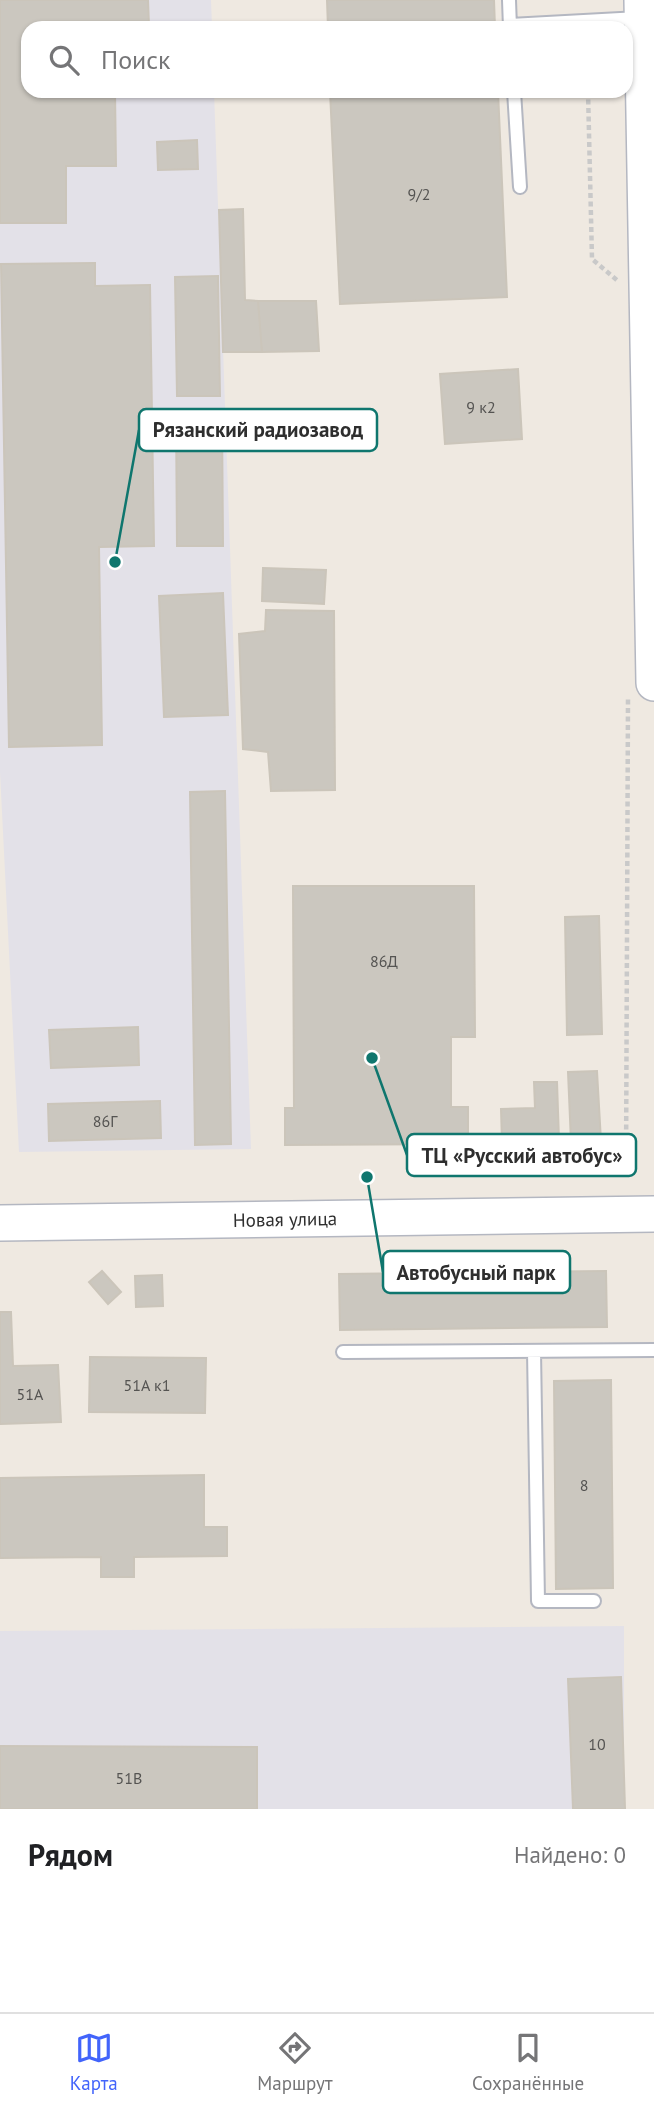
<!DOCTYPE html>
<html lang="ru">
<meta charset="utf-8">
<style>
body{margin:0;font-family:"PT Sans",sans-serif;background:#f2f2f2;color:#202124}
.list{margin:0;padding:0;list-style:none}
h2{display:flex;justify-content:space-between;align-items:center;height:91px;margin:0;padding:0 28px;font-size:30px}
h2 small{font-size:23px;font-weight:400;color:#757577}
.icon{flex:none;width:38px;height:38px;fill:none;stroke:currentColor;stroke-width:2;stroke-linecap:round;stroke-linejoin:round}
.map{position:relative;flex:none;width:654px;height:1809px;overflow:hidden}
.search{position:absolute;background:#fff;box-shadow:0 2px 5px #0004;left:21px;right:21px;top:21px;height:77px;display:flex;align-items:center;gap:18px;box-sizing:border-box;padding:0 24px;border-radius:21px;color:#757577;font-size:26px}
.sheet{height:203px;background:#fff}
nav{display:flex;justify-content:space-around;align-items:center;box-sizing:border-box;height:98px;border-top:2px solid #e0e0e0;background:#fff;font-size:19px;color:#757577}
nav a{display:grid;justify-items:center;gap:4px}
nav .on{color:#4264fb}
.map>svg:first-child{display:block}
.industrial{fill:#e3e1e8}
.building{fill:#cbc7bf;stroke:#cbc5ba;stroke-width:2}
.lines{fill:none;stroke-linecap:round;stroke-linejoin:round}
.lane-casing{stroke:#b4b7c1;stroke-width:16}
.secondary-casing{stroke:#b4b7c1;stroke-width:38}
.path{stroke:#c9c9c9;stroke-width:4.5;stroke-dasharray:5 3.5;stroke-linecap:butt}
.lane{stroke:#fff;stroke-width:12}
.secondary{stroke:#fff;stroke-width:35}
.labels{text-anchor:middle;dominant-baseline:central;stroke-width:7;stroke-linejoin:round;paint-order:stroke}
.number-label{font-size:16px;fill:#555452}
.street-label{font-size:19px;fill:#2e2e2e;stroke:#fff}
.leader{fill:none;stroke:#0f766e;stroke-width:2.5}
.callout-dot{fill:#0f766e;stroke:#fff;stroke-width:2.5}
.callout{fill:#fff;stroke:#0f766e;stroke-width:2.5}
.callout-label{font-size:21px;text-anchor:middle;font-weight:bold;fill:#2e2e2e}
</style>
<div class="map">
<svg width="654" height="1809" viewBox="0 0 654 1809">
<rect width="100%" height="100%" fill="#efe9e1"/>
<path class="industrial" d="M0,0H211L212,28H28V91H214L251,1149L19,1152L0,772Z
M624,1626V1809H0V1631Z"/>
<path class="building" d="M0,0H148L149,26L28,28V91H115L116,166H66V223H0Z
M327,0H494L495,28H328Z
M193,91H220V97H193Z
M330,91H498L507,297L340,304Z
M197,140L198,169L158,170L157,142Z
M243,209L245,300L258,301L262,352H223L219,210Z
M95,263V286L150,285L154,546L99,547L102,745L9,747L1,264Z
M218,276L220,396H177L175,277Z
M258,301H316L319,351L262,352Z
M518,369L522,439L445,444L440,374Z
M222,413L223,546H177L176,414Z
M263,568L326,570L324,604L262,601Z
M223,593L228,715L164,717L159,596Z
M266,610L334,611L335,790L271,791L268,752L243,749L239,634L265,631Z
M225,791L231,1144L195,1145L190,792Z
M293,886H474L475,1037H451V1107H468V1144L285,1145V1108H294Z
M599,916L602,1034L567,1035L565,917Z
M138,1027L139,1065L51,1068L49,1030Z
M597,1071L601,1141L571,1142L568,1072Z
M534,1082H557L559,1140L502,1142L501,1109L535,1108Z
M160,1101L161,1138L49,1141L48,1104Z
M102,1271L121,1292L108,1304L89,1282Z
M606,1271L607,1327L340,1330L339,1274Z
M162,1275L163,1306L136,1307L135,1276Z
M0,1312H11L13,1366L58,1365L61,1422L0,1424Z
M90,1357L206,1358L205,1413L89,1412Z
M611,1380L613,1588L556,1589L554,1381Z
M204,1475V1527H227V1556L134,1557V1577H101V1557L0,1558V1478Z
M621,1677L625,1809H573L568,1679Z
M0,1746L257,1747V1809H0Z"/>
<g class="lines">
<g class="lane-casing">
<path id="lane" d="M509,0L510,28
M510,25L639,18
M514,91L520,187
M534,1351L538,1601H594
M343,1352L654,1350"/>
</g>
<g class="secondary-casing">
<path id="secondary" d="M642,0L654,683
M0,1223L654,1214"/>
</g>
<path class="path" d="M588,91L592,259L618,281
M626,1172L628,698"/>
<use href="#lane" class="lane"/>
<use href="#secondary" class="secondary"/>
</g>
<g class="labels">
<g class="number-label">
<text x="419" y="194">9/2</text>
<text x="481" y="407">9 к2</text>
<text x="384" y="961">86Д</text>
<text x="105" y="1121">86Г</text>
<text x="147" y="1385">51А к1</text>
<text x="30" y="1394">51А</text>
<text x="584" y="1485">8</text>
<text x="597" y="1744">10</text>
<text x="129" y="1778">51В</text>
</g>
<g class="street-label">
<text transform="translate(285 1219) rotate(-1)">Новая улица</text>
</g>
</g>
<path class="leader" d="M115 562L139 430M372 1058L407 1155M367 1177L383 1272"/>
<g class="callout-dot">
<circle cx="115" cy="562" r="7"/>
<circle cx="372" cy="1058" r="7"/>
<circle cx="367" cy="1177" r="7"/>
</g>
<g class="callout">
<rect x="139" y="409" width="238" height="42" rx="7"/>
<rect x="407" y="1134" width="229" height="42" rx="7"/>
<rect x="383" y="1251" width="187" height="42" rx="7"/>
</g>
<g class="callout-label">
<text x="258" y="437">Рязанский радиозавод</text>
<text x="522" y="1163">ТЦ «Русский автобус»</text>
<text x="476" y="1280">Автобусный парк</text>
</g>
</svg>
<div class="search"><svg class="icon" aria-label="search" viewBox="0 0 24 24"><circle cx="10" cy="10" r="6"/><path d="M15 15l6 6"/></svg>Поиск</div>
</div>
<section class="sheet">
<h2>Рядом<small>Найдено: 0</small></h2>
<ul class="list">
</ul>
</section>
<nav>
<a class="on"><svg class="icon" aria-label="map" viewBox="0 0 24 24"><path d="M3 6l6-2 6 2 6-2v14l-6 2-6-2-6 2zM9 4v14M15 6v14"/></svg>Карта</a>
<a><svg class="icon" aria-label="directions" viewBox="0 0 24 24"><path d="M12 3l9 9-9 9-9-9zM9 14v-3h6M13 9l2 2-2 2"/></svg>Маршрут</a>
<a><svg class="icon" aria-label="saved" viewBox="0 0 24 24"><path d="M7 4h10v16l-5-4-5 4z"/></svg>Сохранённые</a>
</nav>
